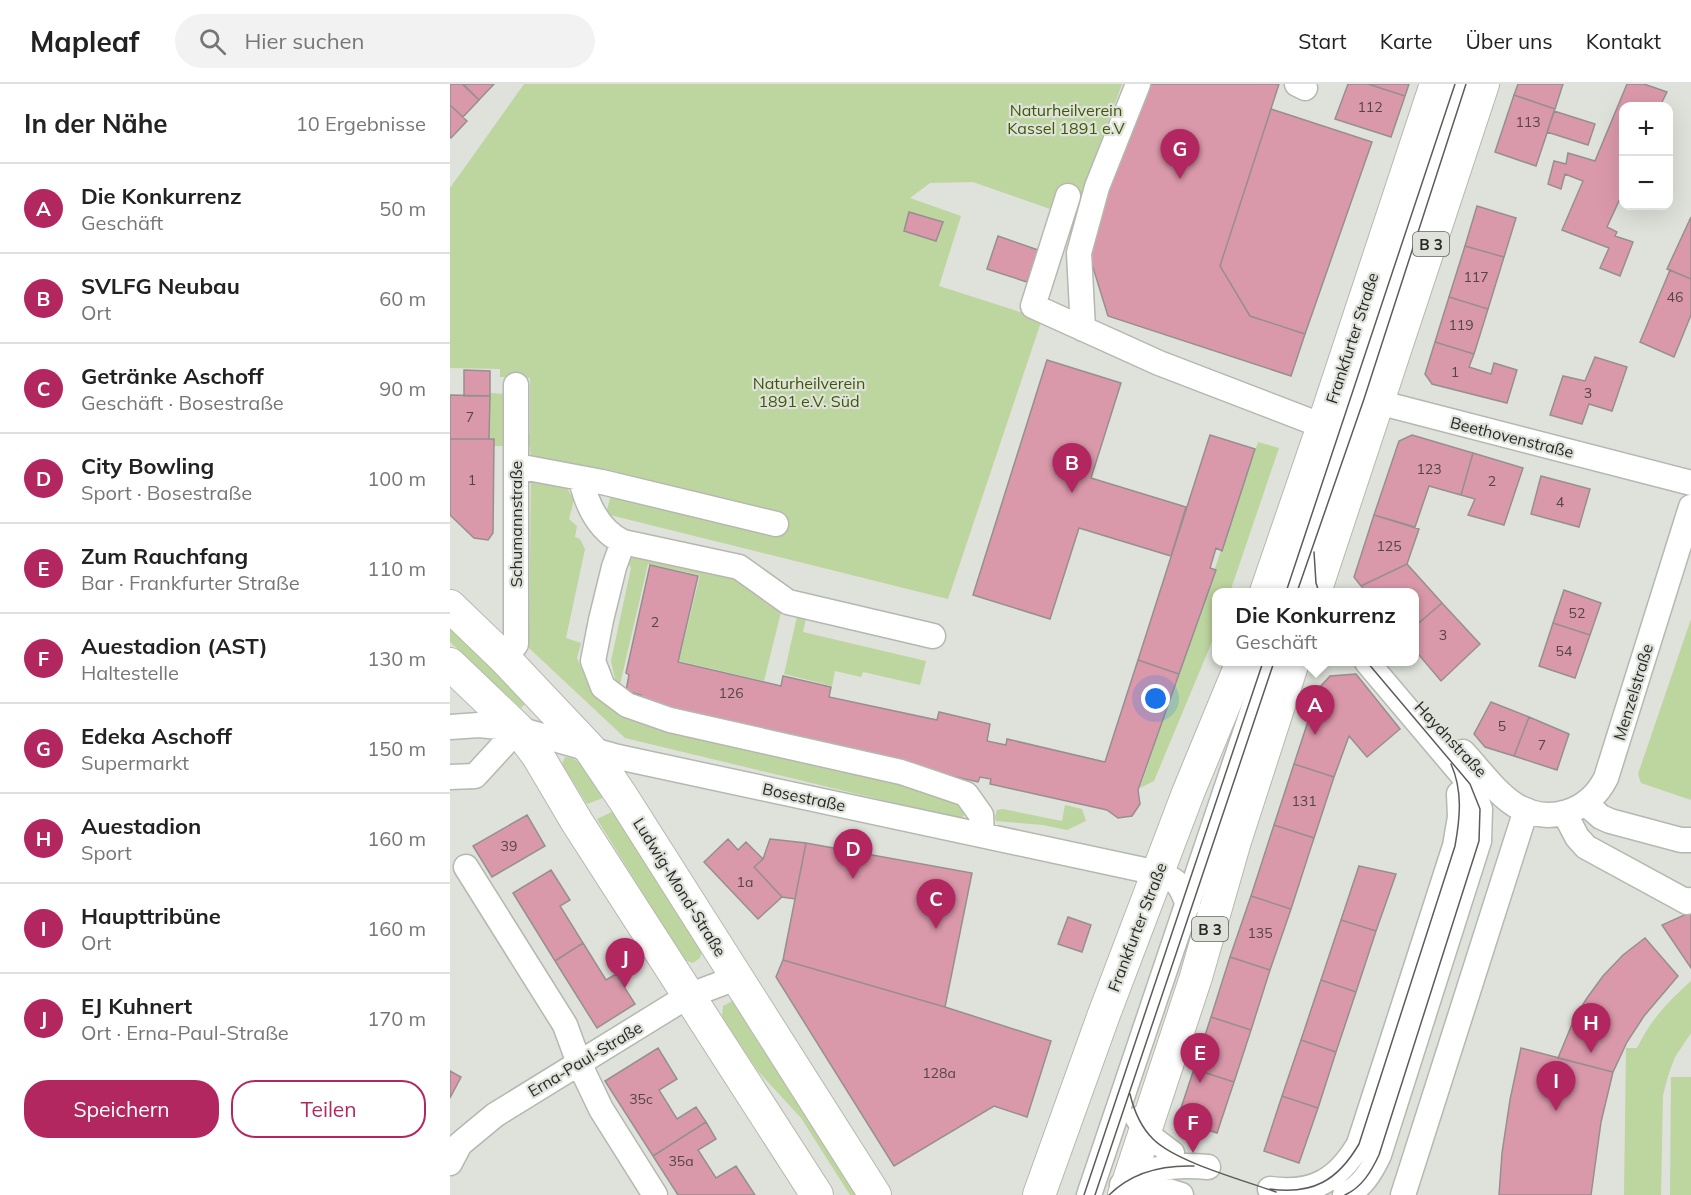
<!DOCTYPE html>
<html lang="de">
<meta charset="utf-8">
<style>
body{margin:0;font-family:Mulish,sans-serif;background:#f2f2f2;color:#222}
.controls{position:absolute;right:18px;top:18px;display:grid;overflow:hidden;border-radius:12px;box-shadow:0 6px 24px #0002}
.controls button{width:54px;height:54px;display:grid;place-items:center;padding:0;border:0;border-bottom:2px solid #e0e0e0;background:#fff;color:#222;font:30px sans-serif}
.you{position:absolute;left:706px;top:615px;width:21px;height:21px;margin:-15px;border:4px solid #fff;border-radius:50%;background:#1a73e8;box-shadow:0 0 0 9px #1a73e833}
.badge{display:grid;place-items:center;width:39px;height:39px;border-radius:50%;background:#b32761;color:#fff;font-size:20px;font-weight:700}
.pin{position:absolute;translate:-50% -50px;filter:drop-shadow(0 2px 3px #0008)}
.pin::after{content:'';position:absolute;top:32px;width:21px;height:18px;background:inherit;clip-path:polygon(0 0,100% 0,50% 100%)}
.popup{position:absolute;left:762px;top:504px;width:207px;height:78px;box-sizing:border-box;display:grid;place-content:center;border-radius:12px;background:#fff;filter:drop-shadow(0 2px 4px #0005);font-size:20px;white-space:nowrap;color:#767676}
.popup b{font-size:22px;color:#222}
.popup::after{content:'';position:absolute;left:50%;top:100%;margin-left:-12px;border:12px solid transparent;border-top-color:#fff}
.list{margin:0;padding:0;list-style:none}
h2{display:flex;justify-content:space-between;align-items:center;height:78px;margin:0;padding:0 24px;font-size:26px}
h2 small{font-size:20px;font-weight:400;color:#767676}
.list li{display:grid;grid-template-columns:39px 1fr auto;gap:18px;align-items:center;box-sizing:border-box;height:90px;padding:0 24px;border-top:2px solid #e0e0e0}
.list b{display:block;font-size:22px;white-space:nowrap}
.list p{margin:0;font-size:20px;white-space:nowrap;color:#767676}
.list em{font-size:20px;font-style:normal;color:#767676}
.actions{display:flex;gap:12px;padding:18px 24px}
.actions a{flex:1;padding:14px 0;border:2px solid #b32761;border-radius:24px;text-align:center;font-size:21px;color:#b32761}
.actions .main{background:#b32761;color:#fff}
.icon{flex:none;width:33px;height:33px;fill:none;stroke:currentColor;stroke-width:2;stroke-linecap:round;stroke-linejoin:round}
.map{position:relative;flex:none;width:1241px;height:1111px;overflow:hidden}
header{display:flex;align-items:center;gap:36px;box-sizing:border-box;height:84px;padding:0 30px;background:#fff;border-bottom:2px solid #e0e0e0}
header strong{font-size:28px}
nav{display:flex;gap:33px;margin-inline-start:auto;font-size:21px}
.search{width:420px;height:54px;background:#f2f2f2;display:flex;align-items:center;gap:15px;box-sizing:border-box;padding:0 21px;border-radius:33px;color:#767676;font-size:22px}
main{display:flex}
aside{flex:1;background:#fff}
.map>svg:first-child{display:block}
.green{fill:#bdd59f}
.building{fill:#da99ab;stroke:#978e90;stroke-width:1.5}
.lines{fill:none;stroke-linecap:round;stroke-linejoin:round}
.minor-casing{stroke:#b5b8b0;stroke-width:27}
.major-casing{stroke:#b5b8b0;stroke-width:34}
.minor{stroke:#fff;stroke-width:24}
.major{stroke:#fff;stroke-width:32}
.tram{stroke:#5c5d59;stroke-width:1.5}
.labels{text-anchor:middle;dominant-baseline:central;stroke-width:4.5;stroke-linejoin:round;paint-order:stroke}
.number-label{font-size:14px;fill:#544547}
.shield{fill:#dee2da;stroke:#5f605c;stroke-width:1.5}
.shield-label{font-size:15px;font-weight:bold;fill:#282926}
.park-label{font-size:16px;fill:#3d5800;stroke:#dee2da}
.street-label{font-size:16px;fill:#282926;stroke:#dee2da}
</style>
<header>
<strong>Mapleaf</strong>
<div class="search"><svg class="icon" aria-label="search" viewBox="0 0 24 24"><circle cx="10" cy="10" r="6"/><path d="M15 15l6 6"/></svg>Hier suchen</div>
<nav><a>Start</a><a>Karte</a><a>Über uns</a><a>Kontakt</a></nav>
</header>
<main>
<aside>
<h2>In der Nähe<small>10 Ergebnisse</small></h2>
<ul class="list">
<li><span class="badge">A</span><div><b>Die Konkurrenz</b><p>Geschäft</p></div><em>50 m</em></li>
<li><span class="badge">B</span><div><b>SVLFG Neubau</b><p>Ort</p></div><em>60 m</em></li>
<li><span class="badge">C</span><div><b>Getränke Aschoff</b><p>Geschäft · Bosestraße</p></div><em>90 m</em></li>
<li><span class="badge">D</span><div><b>City Bowling</b><p>Sport · Bosestraße</p></div><em>100 m</em></li>
<li><span class="badge">E</span><div><b>Zum Rauchfang</b><p>Bar · Frankfurter Straße</p></div><em>110 m</em></li>
<li><span class="badge">F</span><div><b>Auestadion (AST)</b><p>Haltestelle</p></div><em>130 m</em></li>
<li><span class="badge">G</span><div><b>Edeka Aschoff</b><p>Supermarkt</p></div><em>150 m</em></li>
<li><span class="badge">H</span><div><b>Auestadion</b><p>Sport</p></div><em>160 m</em></li>
<li><span class="badge">I</span><div><b>Haupttribüne</b><p>Ort</p></div><em>160 m</em></li>
<li><span class="badge">J</span><div><b>EJ Kuhnert</b><p>Ort · Erna-Paul-Straße</p></div><em>170 m</em></li>
</ul>
<div class="actions"><a class="main">Speichern</a><a>Teilen</a></div>
</aside>
<div class="map">
<svg width="1241" height="1111" viewBox="0 0 1241 1111">
<rect width="100%" height="100%" fill="#dee2da"/>
<path class="green" d="M74,0H672L623,133L523,98L480,99L460,114L511,132L489,202L592,235L498,515L156,430L166,391L81,374L80,363L77,360V353L80,350V294L50,293V285L0,284V104Z
M40,309L57,310V362H44V355H39Z
M808,358L829,364L780,508H766V548L704,697L690,704Z
M81,390L113,398L124,416L119,435L127,442L125,453L130,455L135,465L116,554L131,559L127,574L137,598L155,615L192,637L347,677L353,672L400,683L403,690L436,698L447,693L512,717L515,730L511,735L175,654L79,564Z
M181,469L269,485L333,520L314,597L229,577L250,491L198,480L168,609L161,577L181,484L176,474Z
M348,528L357,530L353,548L476,577L470,601L413,588L411,593L385,587L382,602L334,590Z
M1241,535V716L1191,699L1188,690Z
M0,538L76,619L71,624L0,558Z
M115,673C136,675 147,697 158,712L137,720L112,680Z
M615,721L632,725L636,737L617,746L593,741L546,737L545,733L547,726L553,725L612,737Z
M166,726L253,865L250,874L243,879L234,876L147,735Z
M1241,897V949L1225,973L1218,992L1213,1011L1211,1111H1174L1176,964H1187C1200,937 1218,917 1241,897Z
M282,917L288,918L411,1111H400L351,1034L307,986L272,934L273,922Z
M1221,993H1241V1111H1220Z"/>
<path class="building" d="M0,0H12L29,16L13,33L0,21Z
M13,0H44L29,16Z
M693,0H829L770,182L800,232L855,250L841,292L658,232L637,164Z
M898,0H918L955,12L941,53L885,35Z
M918,0H959L955,12Z
M1068,0H1113L1105,25L1064,11Z
M1177,0H1194L1217,8L1210,22H1174V106L1157,143L1167,148L1165,152L1183,158L1170,192L1150,184L1159,164L1112,146L1133,97L1115,90L1111,105L1098,100L1104,77L1116,80L1118,69L1145,77Z
M1064,11L1105,25L1086,82L1045,68Z
M0,21L17,37L1,54L0,53Z
M821,25L922,58L855,250L800,232L770,182Z
M1104,27L1145,40L1138,61L1097,48Z
M1027,122L1066,134L1054,173L1015,162Z
M459,128L493,138L486,157L454,147Z
M1241,133V195L1217,185Z
M548,152L588,166L577,198L537,185Z
M1015,162L1054,173L1038,225L999,213Z
M1220,186L1241,195V231L1224,273L1190,258Z
M999,213L1038,225L1024,270L985,258Z
M985,258L1024,270L1019,283L1041,290L1044,279L1067,286L1057,319L982,300L975,290Z
M1145,273L1177,283L1162,327L1139,320L1132,340L1100,331L1113,292L1135,297Z
M597,276L671,299L641,394L736,423L721,472L629,444L600,535L523,511Z
M14,286L40,287V312H14Z
M0,311L40,312L39,355H0Z
M760,351L805,365L772,467L766,464L760,484L766,486L729,590L688,576Z
M962,351L1023,369L1011,411L979,402L965,443L924,431L949,357Z
M0,355H44L43,449L38,456L24,454L0,431Z
M1023,369L1073,384L1054,441L1018,431L1025,415L1011,411Z
M1091,392L1140,405L1129,443L1081,430Z
M924,431L969,445L957,480L911,502L904,493Z
M957,480L992,519L964,543V508H917L911,502Z
M200,481L248,492L228,578L331,602L333,592L381,603L379,613L487,636L489,628L540,640L537,657L556,661L557,655L655,678L688,576L729,590L688,706L690,720L682,732L668,734L657,726L540,700L541,695L530,693L528,698L189,620L191,611L176,607L179,591L176,589Z
M1114,506L1151,519L1140,551L1103,539Z
M992,519L1030,560L991,597L964,565V543Z
M1103,539L1140,551L1125,594L1089,582Z
M906,590L950,645L917,673L899,652L884,693L844,680L869,604L880,592Z
M1041,618L1079,633L1064,672L1035,663L1024,650Z
M1079,633L1119,650L1107,686L1064,672Z
M844,680L884,693L864,754L824,741Z
M77,731L95,762L42,793L23,762Z
M824,741L864,754L841,825L801,812Z
M278,755L288,766L296,758L313,775L304,783L332,813L308,835L254,778Z
M320,755L356,759L345,815L332,813L304,783L313,775Z
M356,759L522,789L495,923L333,876Z
M909,782L946,790L926,847L891,836Z
M101,786L120,816L110,822L133,859L105,877L63,809Z
M801,812L841,825L820,886L780,873Z
M1241,828V884L1212,841Z
M618,833L641,841L632,868L608,860Z
M891,836L926,847L906,908L871,896Z
M1195,854L1228,892L1194,932L1177,958L1163,988L1108,974L1125,933L1137,914L1153,892L1173,871Z
M133,859L156,896L166,890L185,920L147,944L105,877Z
M780,873L820,886L801,946L761,933Z
M333,876L495,923L601,957L577,1033L544,1022L444,1082L326,893Z
M871,896L906,908L886,968L851,956Z
M761,933L801,946L784,998L744,985Z
M851,956L886,968L868,1024L832,1012Z
M208,964L227,995L209,1006L227,1035L246,1023L256,1038L203,1072L155,997Z
M1071,964L1163,988L1151,1038L1141,1111H1049L1052,1069L1060,1016Z
M744,985L784,998L767,1049L727,1036Z
M0,987L11,993L0,1014Z
M832,1012L868,1024L849,1079L814,1067Z
M256,1038L266,1055L248,1066L266,1094L286,1082L305,1111H228L203,1072Z"/>
<g class="lines">
<g class="minor-casing">
<path id="minor" d="M847,0L855,4
M618,112L583,222L709,279L873,342
M633,245L629,169L647,103L688,0
M912,314L1241,399
M67,382L152,398L326,440
M131,396C137,421 148,446 173,458L289,483L338,518L483,552
M173,458L164,483L151,536L143,577L153,603L177,621L220,636L451,688L516,710L531,731L532,750
M842,508L1010,0
M55,575L66,560V301
M0,643L29,641L68,645L168,673L708,789C729,797 730,800 738,821
M1013,668C1029,685 1045,708 1065,721C1099,742 1139,728 1156,694L1241,423
M0,693L25,692L68,645
M1136,720L1151,733L1160,737L1231,756H1241
M1115,730L1127,753L1136,763L1237,818L1241,816
M16,783L115,941L129,979L151,1025L205,1111
M688,1035L702,1054L722,1069
M0,1079L10,1060L45,1031L238,912L286,894
M680,1095L731,1111
M672,1101C698,1082 727,1080 758,1083
M820,1105C863,1111 888,1096 909,1060L1005,762L1010,733L1009,710L1020,700L917,578
M639,1111L819,578
M895,1111C912,1103 921,1088 929,1071L1029,757L1030,725L1020,700L1021,685
M953,1111L1076,726"/>
</g>
<g class="major-casing">
<path id="major" d="M816,508L873,342L986,0
M865,508L1033,0
M0,522L55,575L140,665L173,714L425,1111
M0,580L68,645L88,672L127,738L367,1111
M589,1111L653,933L738,709L792,578
M674,1111L746,893L785,757L843,578"/>
</g>
<use href="#minor" class="minor"/>
<use href="#major" class="major"/>
<path class="tram" d="M864,468L866,499L869,508
M836,508L1005,0
M847,508L914,315L1016,0
M680,1010C684,1027 691,1043 703,1055C726,1078 793,1096 826,1108
M820,1105C863,1111 888,1096 909,1060L1005,762C1010,734 1013,707 1001,680
M634,1111L813,578
M645,1111L824,578
M659,1111C682,1088 712,1081 744,1082
M895,1111C912,1103 921,1088 929,1071L1029,757L1030,725L1020,700L917,578"/>
</g>
<g class="labels">
<g class="number-label">
<text x="920" y="23">112</text>
<text x="1078" y="38">113</text>
<text x="1026" y="193">117</text>
<text x="1225" y="213">46</text>
<text x="1011" y="241">119</text>
<text x="1005" y="288">1</text>
<text x="1138" y="309">3</text>
<text x="20" y="333">7</text>
<text x="979" y="385">123</text>
<text x="22" y="396">1</text>
<text x="1042" y="397">2</text>
<text x="1110" y="418">4</text>
<text x="939" y="462">125</text>
<text x="1127" y="529">52</text>
<text x="205" y="538">2</text>
<text x="993" y="551">3</text>
<text x="1114" y="567">54</text>
<text x="281" y="609">126</text>
<text x="1052" y="642">5</text>
<text x="1092" y="661">7</text>
<text x="854" y="717">131</text>
<text x="59" y="762">39</text>
<text x="295" y="798">1a</text>
<text x="810" y="849">135</text>
<text x="489" y="989">128a</text>
<text x="191" y="1015">35c</text>
<text x="231" y="1077">35a</text>
</g>
<g class="shield">
<rect x="963" y="148" width="36" height="24" rx="4.5"/>
<rect x="742" y="833" width="36" height="24" rx="4.5"/>
</g>
<g class="shield-label">
<text x="981" y="160">B 3</text>
<text x="760" y="845">B 3</text>
</g>
<g class="park-label">
<text x="616" y="26">Naturheilverein<tspan x="616" dy="18">Kassel 1891 e.V</tspan></text>
<text x="359" y="299">Naturheilverein<tspan x="359" dy="18">1891 e.V. Süd</tspan></text>
</g>
<g class="street-label">
<text transform="translate(902 254) rotate(-72)">Frankfurter Straße</text>
<text transform="translate(1062 353) rotate(14)">Beethovenstraße</text>
<text transform="translate(66 440) rotate(-90)">Schumannstraße</text>
<text transform="translate(1183 608) rotate(-73)">Menzelstraße</text>
<text transform="translate(1001 655) rotate(47)">Haydnstraße</text>
<text transform="translate(354 713) rotate(12)">Bosestraße</text>
<text transform="translate(230 803) rotate(58)">Ludwig-Mond-Straße</text>
<text transform="translate(687 843) rotate(-69)">Frankfurter Straße</text>
<text transform="translate(135 975) rotate(-31)">Erna-Paul-Straße</text>
</g>
</g>
</svg>
<div class="controls">
<button>+</button>
<button>−</button>
</div>
<div class="you"></div>
<div class="pin badge" style="left:865px;top:651px">A</div>
<div class="popup"><b>Die Konkurrenz</b>Geschäft</div>
<div class="pin badge" style="left:622px;top:409px">B</div>
<div class="pin badge" style="left:486px;top:845px">C</div>
<div class="pin badge" style="left:403px;top:795px">D</div>
<div class="pin badge" style="left:750px;top:999px">E</div>
<div class="pin badge" style="left:743px;top:1069px">F</div>
<div class="pin badge" style="left:730px;top:95px">G</div>
<div class="pin badge" style="left:1141px;top:969px">H</div>
<div class="pin badge" style="left:1106px;top:1027px">I</div>
<div class="pin badge" style="left:175px;top:904px">J</div>
</div>
</main>
